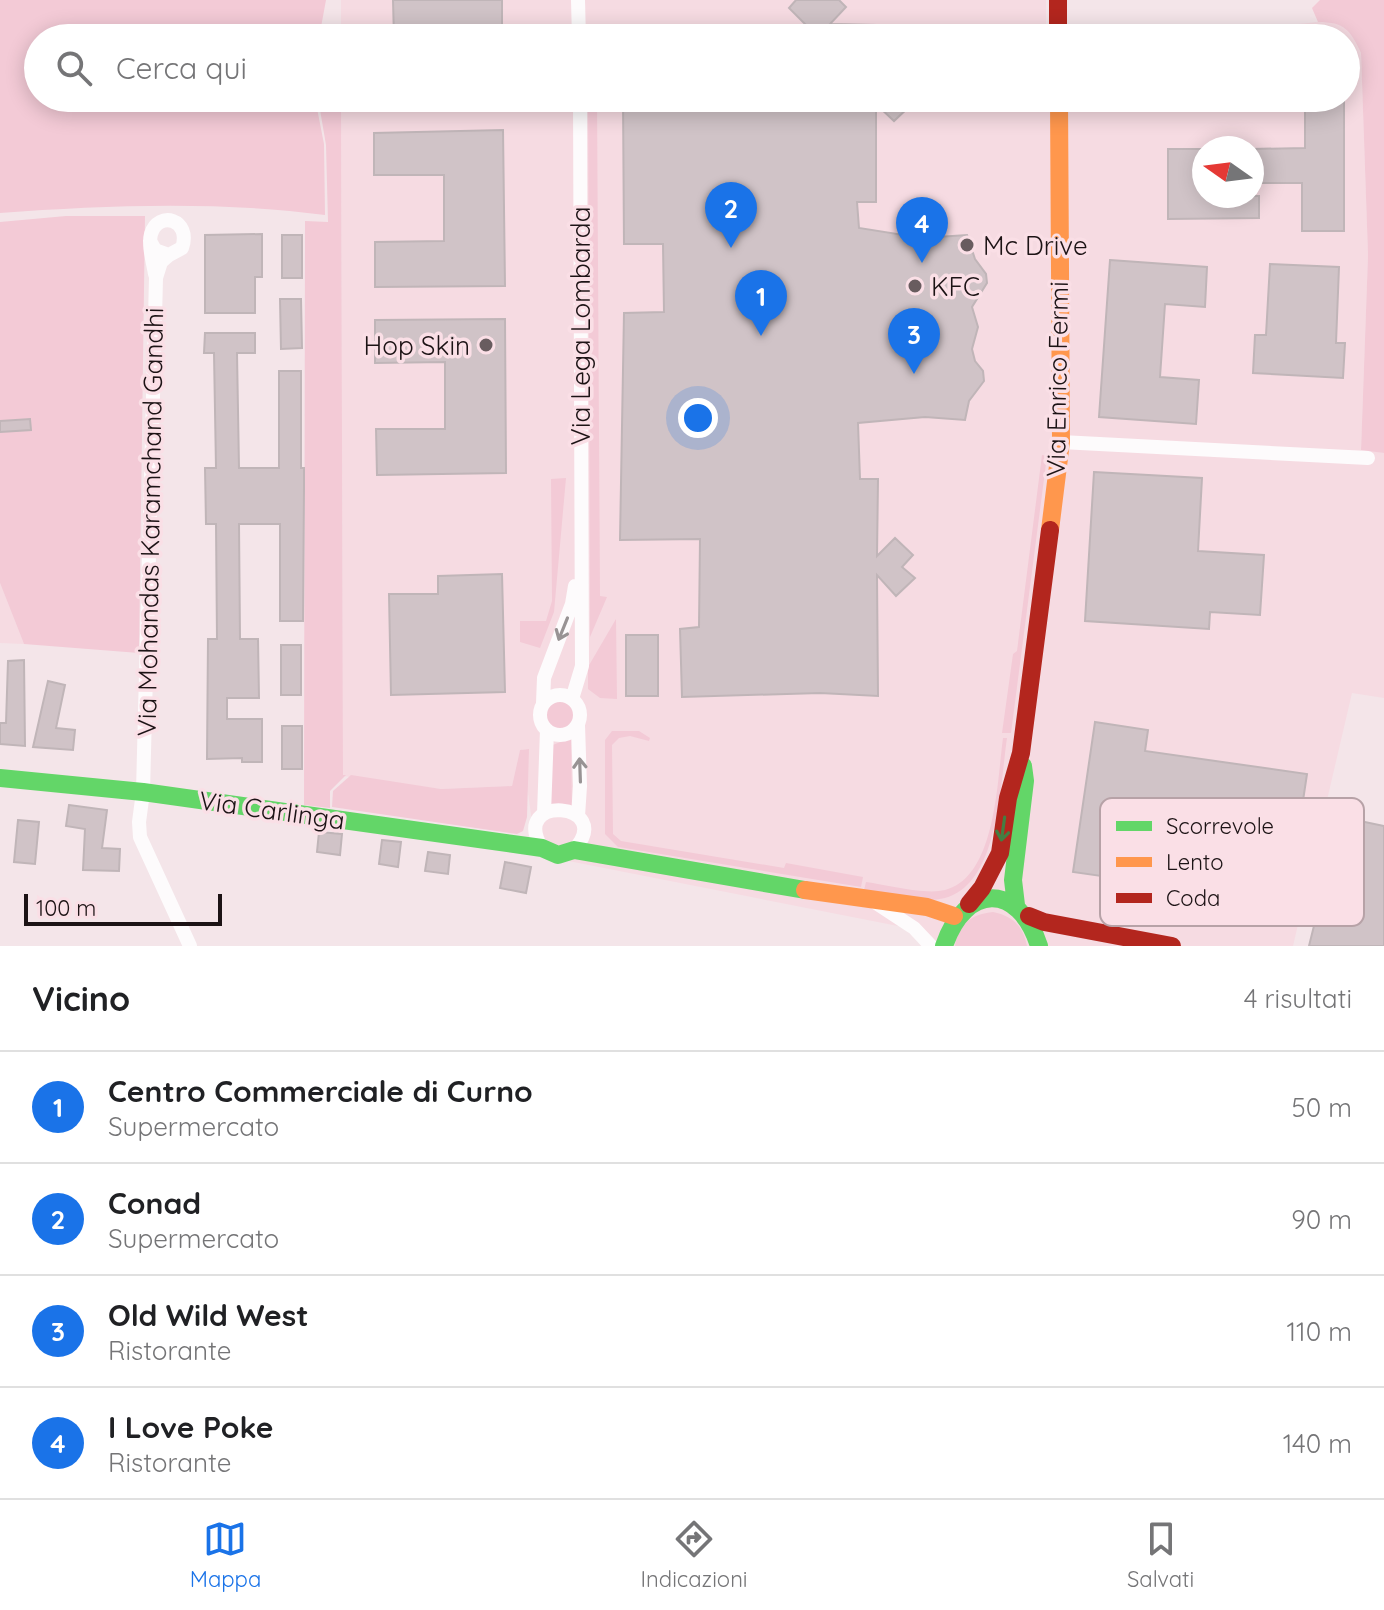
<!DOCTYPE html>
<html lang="it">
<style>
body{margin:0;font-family:Quicksand,sans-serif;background:#f6f6f6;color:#202124}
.compass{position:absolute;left:1192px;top:136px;width:72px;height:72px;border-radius:50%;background:#fff;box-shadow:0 4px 20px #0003;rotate:284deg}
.scale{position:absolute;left:24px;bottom:20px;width:198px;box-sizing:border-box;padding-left:8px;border:4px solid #1c1315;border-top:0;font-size:22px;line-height:28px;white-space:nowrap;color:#1c1315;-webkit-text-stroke:6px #fadfe6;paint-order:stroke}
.you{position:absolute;left:698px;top:418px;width:28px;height:28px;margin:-20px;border:6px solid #fff;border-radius:50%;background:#1a73e8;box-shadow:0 0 0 12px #1a73e833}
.badge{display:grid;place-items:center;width:52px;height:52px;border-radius:50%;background:#1a73e8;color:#fff;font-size:26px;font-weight:700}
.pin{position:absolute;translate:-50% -66px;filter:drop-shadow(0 2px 4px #0008)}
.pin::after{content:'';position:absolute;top:42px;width:28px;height:24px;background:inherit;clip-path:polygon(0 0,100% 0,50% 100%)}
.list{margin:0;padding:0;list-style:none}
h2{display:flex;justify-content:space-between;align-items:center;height:104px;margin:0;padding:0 32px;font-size:34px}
h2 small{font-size:26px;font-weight:400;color:#757577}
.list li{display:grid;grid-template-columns:52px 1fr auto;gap:24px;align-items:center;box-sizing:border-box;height:112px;padding:0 32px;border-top:2px solid #e0e0e0}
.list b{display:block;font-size:30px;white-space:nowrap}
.list p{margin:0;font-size:26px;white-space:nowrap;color:#757577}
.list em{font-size:26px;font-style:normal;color:#757577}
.icon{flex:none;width:44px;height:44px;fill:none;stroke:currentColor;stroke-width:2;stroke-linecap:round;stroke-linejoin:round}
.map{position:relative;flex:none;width:1384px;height:946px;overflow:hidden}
.search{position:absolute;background:#fff;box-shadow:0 4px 20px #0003;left:24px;right:24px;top:24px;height:88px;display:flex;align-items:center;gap:20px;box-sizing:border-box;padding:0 28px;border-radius:44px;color:#757577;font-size:30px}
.sheet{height:552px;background:#fff}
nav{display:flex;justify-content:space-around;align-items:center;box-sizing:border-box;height:112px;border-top:2px solid #e0e0e0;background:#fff;font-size:22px;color:#757577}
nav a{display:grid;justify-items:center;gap:4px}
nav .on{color:#1a73e8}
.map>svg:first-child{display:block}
.built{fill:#f6dbe2;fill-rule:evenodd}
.green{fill:#f3cad6}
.building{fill:#d0c3c7;stroke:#c0b5b8;stroke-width:2}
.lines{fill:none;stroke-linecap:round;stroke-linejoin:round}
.street{stroke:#fdfbfc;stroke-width:14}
.fast{stroke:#63d668;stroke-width:18}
.slow{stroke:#ff974d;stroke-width:18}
.jam{stroke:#b3261e;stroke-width:18}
.oneway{stroke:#989394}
.oneway2{stroke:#437e43}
.poi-dot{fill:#685c5f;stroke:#fadfe6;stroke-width:3}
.labels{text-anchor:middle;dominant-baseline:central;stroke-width:7;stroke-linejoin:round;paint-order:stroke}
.poi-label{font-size:26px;fill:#1c1315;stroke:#fadfe6;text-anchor:start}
.street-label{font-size:26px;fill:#1c1315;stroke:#fadfe6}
.key{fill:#fadfe6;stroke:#b7a2a7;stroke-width:2}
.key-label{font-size:22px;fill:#1c1315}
</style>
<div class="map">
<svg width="1384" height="946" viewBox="0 0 1384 946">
<rect width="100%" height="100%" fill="#f4e5e9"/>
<path class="built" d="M341,0H1046V38H341Z
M1318,22H1334L1350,31L1361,53L1368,255L1361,449L1384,453V698L1352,693L1293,946H922L903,927L533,854L534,836L527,786L528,749L520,750L512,786L441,789L343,776L341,98H1346V38H1168ZM1204,148H1252V196H1204Z
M0,583L24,644L0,643Z"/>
<path class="green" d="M0,0H326L319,38H38V98H315L324,144L325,215C218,201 108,205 0,213Z
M1320,0H1384V453L1361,450L1368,255L1361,53C1350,30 1345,22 1318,22L1312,8Z
M318,98H341L343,775H346L330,791V808L304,805L305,221L328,222L326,145Z
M588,98H597L600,596L607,597L590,637Z
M66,216H145L139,653L24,644L0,583V222Z
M1042,455L1047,456L1011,733H1002L1013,654L1017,651Z
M566,478L554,612L540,648L520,642V621H546L552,601L551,479Z
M616,619L617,699L600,698L588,689V667Z
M545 714a15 15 0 1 1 30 0a15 15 0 1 1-30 0Z
M612,731H639L650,738L649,741L630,736L619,738L612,745L613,834L621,841L784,868L786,863L863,877L861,887L618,847L605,834V740Z
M571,738L572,812L551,810L550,746Z
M1003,738H1007C1000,784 999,884 945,898C921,904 888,894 864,890L866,882C887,885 925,895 945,890C996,877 997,781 1003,738Z
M529,749L527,817L523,831L517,834L332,807L333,791L351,775L441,789L512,786L520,750Z
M993,912C1013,916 1023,926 1027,946H955C958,924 972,914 993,912Z"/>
<path class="building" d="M393,0H502V38H394Z
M796,0H839L846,7L830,24L876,25V38H681V25L807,26L789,8Z
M623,98H904L912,104L894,121L876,104V202H857L859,228L922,238L967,235L975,259L986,274L987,283L972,307L978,327L972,349L975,361L983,371L984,381L969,401L965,420L925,417L858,423L860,479H878L877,556L895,538L913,555L902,567L915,578L896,596L877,575L878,696L820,693L682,697L680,629L699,627L700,539L620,540L624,313L664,312L663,244H624Z
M1305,98H1344V231H1302V183H1252V149L1305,148Z
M503,130L505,286L375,287V242L444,241V175H374V133Z
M1168,149H1204V196H1259V218L1168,219Z
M262,234V277H255V313H205V235Z
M282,235H302V278H282Z
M1110,260L1207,267L1205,307L1165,304L1160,377L1199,380L1196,424L1099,417Z
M1270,264L1339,267L1336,343H1345L1343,378L1253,373L1255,335H1266Z
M280,299H301L302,348L281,349Z
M505,319L506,473L377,475L376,429H445V362L375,363V320Z
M205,333H255V353H237L239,468H279V371H301V468H304V488L303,621H280V524H239L240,639H258L259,698H227V719H262V762H242V758L207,759L208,639H217L216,524H206L205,468H216L214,353H204Z
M30,419L31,430L0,432V421Z
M1094,472L1202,478L1198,551L1264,555L1260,615L1210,612L1209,629L1085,621Z
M502,574L505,692L391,695L389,594H438V576Z
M626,635H658V696H626Z
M281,645H301V695H281Z
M24,660L25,746L0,744V723H6L8,661Z
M48,681L65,685L56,728L75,730L73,750L33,747Z
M1095,722L1148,730L1145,751L1307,774L1288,900L1186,885L1184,898L1163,894L1165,885L1073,872Z
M282,726H302V769H282Z
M69,805L107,810L102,848L120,849L119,871L83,870L85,829L66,826Z
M1341,817L1384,826V946H1309Z
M18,820L39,822L35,864L14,862Z
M319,832L342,834L340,855L317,852Z
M382,840L401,842L398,867L379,864Z
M428,852L450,855L448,874L425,871Z
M505,862L531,867L526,893L500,888Z"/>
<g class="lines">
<path class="street" d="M578,0L579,38
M150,241L155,250L169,255L182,248C192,219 158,210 151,234C148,245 153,262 155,274
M169,255L161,262L156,278L143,792L139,822L140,837L190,946
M1061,442L1368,458
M540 715a20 20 0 1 1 40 0a20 20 0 1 1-40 0Z
M572,699L582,666L580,98
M543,703L544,678L572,604L575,586
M544,814L547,730
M578,816L580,786L578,725
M542,848C508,793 617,802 574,850
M876,903L914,928L931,946"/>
<path class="fast" d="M0,778L143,792L542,848L558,855L574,850L805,890
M1016,905L1013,880L1025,781L1023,766
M944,946C965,883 1019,882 1039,946"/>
<path class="slow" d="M1050,530L1061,442L1059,98
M805,890L927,907L954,916"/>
<path class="jam" d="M1058,0V38
M969,904L982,888L1000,853L1008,798L1021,753L1050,530
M1029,916L1044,922L1172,946"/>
</g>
<defs><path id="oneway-shaft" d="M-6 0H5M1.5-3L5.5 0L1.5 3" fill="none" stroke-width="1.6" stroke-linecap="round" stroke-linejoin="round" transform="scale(2)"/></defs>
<g class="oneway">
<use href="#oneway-shaft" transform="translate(563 629) rotate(112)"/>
<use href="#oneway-shaft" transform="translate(580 770) rotate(-92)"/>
</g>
<use class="oneway2" href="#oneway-shaft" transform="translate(1003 829) rotate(98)"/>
<g class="poi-dot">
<circle cx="967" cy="245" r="8"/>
<circle cx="915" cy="286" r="8"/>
<circle cx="486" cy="345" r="8"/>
</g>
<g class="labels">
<g class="poi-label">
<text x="983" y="245">Mc Drive</text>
<text x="931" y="286">KFC</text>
<text x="470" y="345" text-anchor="end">Hop Skin</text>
</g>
<g class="street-label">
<text transform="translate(580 326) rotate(-90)">Via Lega Lombarda</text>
<text transform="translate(1057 379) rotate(-89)">Via Enrico Fermi</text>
<text transform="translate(150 522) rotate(-89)">Via Mohandas Karamchand Gandhi</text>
<text transform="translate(272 810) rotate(8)">Via Carlinga</text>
</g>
</g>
<rect x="1100" y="798" width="264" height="128" rx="12" class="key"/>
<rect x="1116" y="821" width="36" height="10" fill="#63d668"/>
<rect x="1116" y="857" width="36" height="10" fill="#ff974d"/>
<rect x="1116" y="893" width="36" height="10" fill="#b3261e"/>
<g class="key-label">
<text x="1166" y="834">Scorrevole</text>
<text x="1166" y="870">Lento</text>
<text x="1166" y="906">Coda</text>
</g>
</svg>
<svg class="compass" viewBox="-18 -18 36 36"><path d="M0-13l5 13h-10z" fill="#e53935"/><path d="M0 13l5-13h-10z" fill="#757577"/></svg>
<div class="scale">100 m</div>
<div class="you"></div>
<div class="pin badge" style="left:761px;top:336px">1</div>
<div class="pin badge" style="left:731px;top:248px">2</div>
<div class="pin badge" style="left:914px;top:374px">3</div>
<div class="pin badge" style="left:922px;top:263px">4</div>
<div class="search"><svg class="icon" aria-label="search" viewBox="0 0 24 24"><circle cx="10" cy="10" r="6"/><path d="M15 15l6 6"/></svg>Cerca qui</div>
</div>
<section class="sheet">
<h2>Vicino<small>4 risultati</small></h2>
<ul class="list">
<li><span class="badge">1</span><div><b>Centro Commerciale di Curno</b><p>Supermercato</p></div><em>50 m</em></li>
<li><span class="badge">2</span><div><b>Conad</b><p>Supermercato</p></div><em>90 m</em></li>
<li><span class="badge">3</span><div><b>Old Wild West</b><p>Ristorante</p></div><em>110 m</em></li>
<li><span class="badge">4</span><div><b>I Love Poke</b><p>Ristorante</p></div><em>140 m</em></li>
</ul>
</section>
<nav>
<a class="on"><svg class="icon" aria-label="map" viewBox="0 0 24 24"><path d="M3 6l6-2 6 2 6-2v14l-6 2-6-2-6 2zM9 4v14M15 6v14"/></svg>Mappa</a>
<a><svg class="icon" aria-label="directions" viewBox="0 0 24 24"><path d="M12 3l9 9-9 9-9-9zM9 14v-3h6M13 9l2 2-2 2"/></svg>Indicazioni</a>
<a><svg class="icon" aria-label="saved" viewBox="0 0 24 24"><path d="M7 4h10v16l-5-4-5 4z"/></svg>Salvati</a>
</nav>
